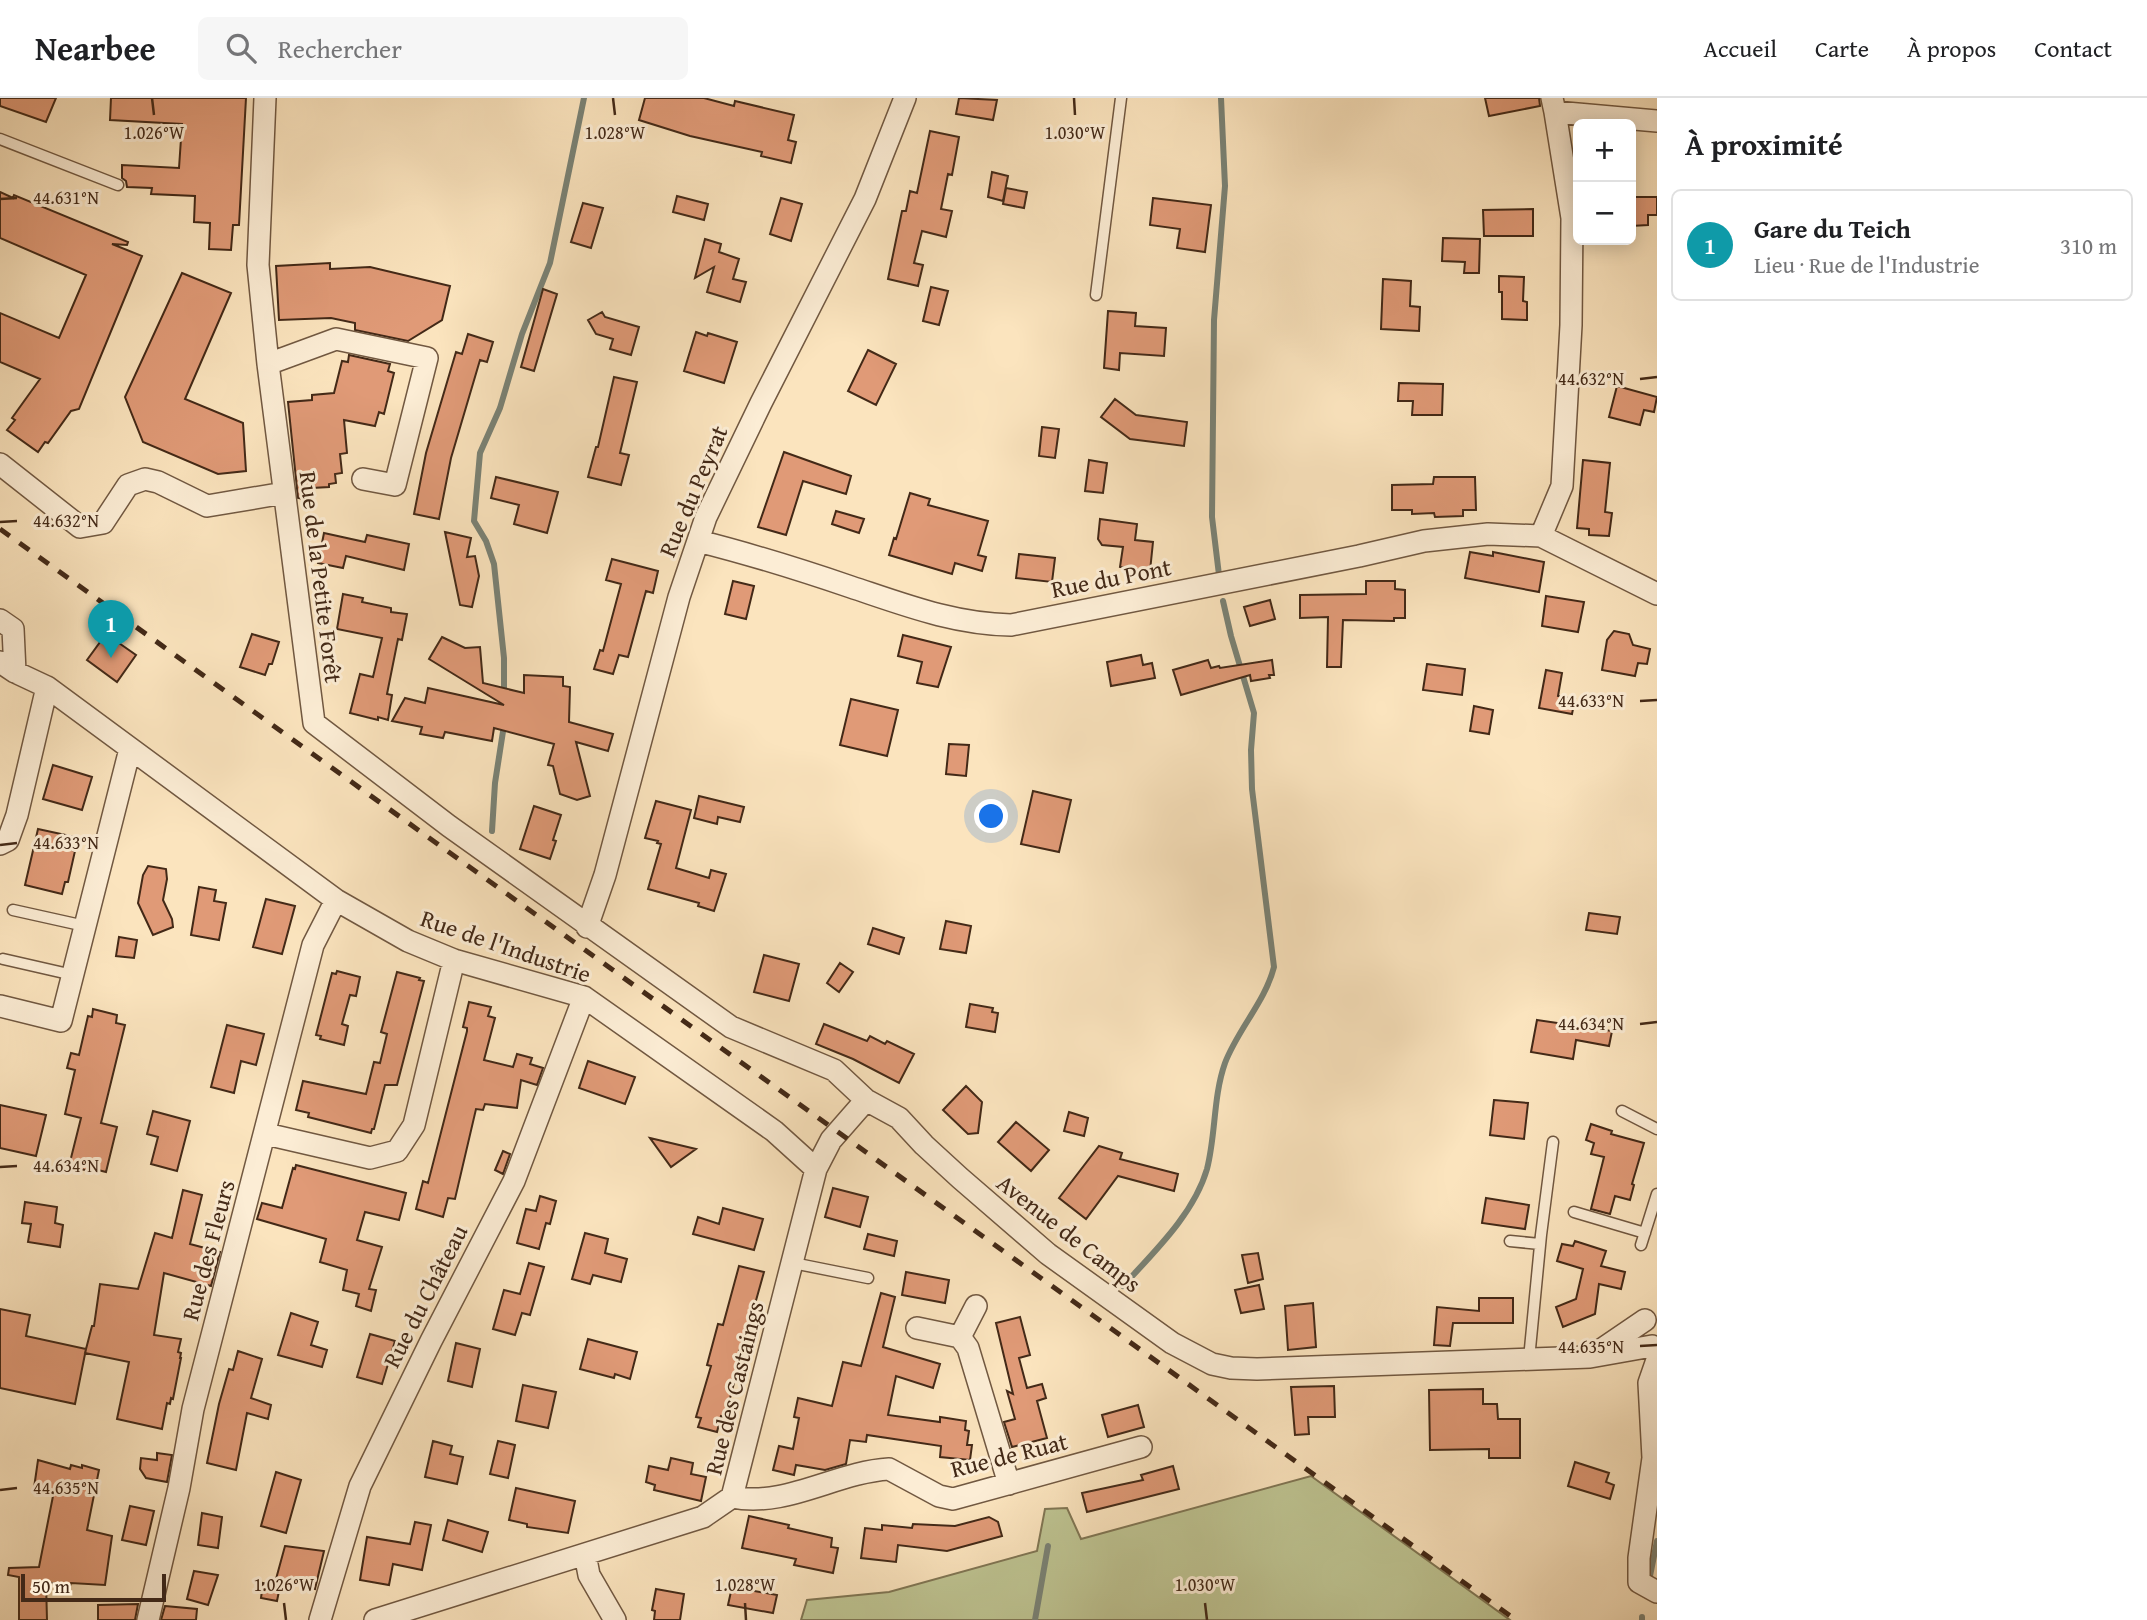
<!DOCTYPE html>
<html lang="fr">
<meta charset="utf-8">
<style>
body{margin:0;font-family:"Gentium Book Plus",serif;background:#f6f6f6;color:#202124}
.controls{position:absolute;right:21px;top:21px;display:grid;overflow:hidden;border-radius:10px;box-shadow:0 4px 18px #0003}
.controls button{width:63px;height:63px;display:grid;place-items:center;padding:0;border:0;border-bottom:2px solid #e0e0e0;background:#fff;color:#202124;font:35px sans-serif}
.scale{position:absolute;left:21px;bottom:18px;width:145px;box-sizing:border-box;padding-left:7px;border:4px solid #432917;border-top:0;font-size:19px;line-height:24px;white-space:nowrap;color:#432917;-webkit-text-stroke:5px #fcedd5;paint-order:stroke}
.you{position:absolute;left:992px;top:719px;width:24px;height:24px;margin:-18px;border:5px solid #fff;border-radius:50%;background:#1a73e8;box-shadow:0 0 0 10px #1a73e833}
.badge{display:grid;place-items:center;width:46px;height:46px;border-radius:50%;background:#1a73e8;color:#fff;font-size:23px;font-weight:700}
.pin{position:absolute;translate:-50% -58px;filter:drop-shadow(0 2px 4px #0008)}
.pin::after{content:'';position:absolute;top:37px;width:24px;height:21px;background:inherit;clip-path:polygon(0 0,100% 0,50% 100%)}
.list{margin:0;padding:0;list-style:none}
h2{display:flex;justify-content:space-between;align-items:center;height:91px;margin:0;padding:0 28px;font-size:30px}
h2 small{font-size:23px;font-weight:400;color:#757577}
.list li{display:grid;grid-template-columns:46px 1fr auto;gap:21px;align-items:center;box-sizing:border-box;height:112px;margin:0 14px 14px;padding:0 14px;border:2px solid #e0e0e0;border-radius:10px}
.list b{display:block;font-size:26px;white-space:nowrap}
.list p{margin:0;font-size:23px;white-space:nowrap;color:#757577}
.list em{font-size:23px;font-style:normal;color:#757577}
.icon{flex:none;width:38px;height:38px;fill:none;stroke:currentColor;stroke-width:2;stroke-linecap:round;stroke-linejoin:round}
.map{position:relative;flex:none;width:1657px;height:1522px;overflow:hidden}
header{display:flex;align-items:center;gap:42px;box-sizing:border-box;height:98px;padding:0 35px;background:#fff;border-bottom:2px solid #e0e0e0}
header strong{font-size:33px}
nav{display:flex;gap:38px;margin-inline-start:auto;font-size:24px}
.search{width:490px;height:63px;background:#f6f6f6;display:flex;align-items:center;gap:18px;box-sizing:border-box;padding:0 24px;border-radius:10px;color:#757577;font-size:26px}
main{display:flex}
aside{flex:1;background:#fff}
.map>svg:first-child{display:block}
.green{fill:#bec492;stroke:#807654;stroke-width:2}
.lines{fill:none;stroke-linecap:round;stroke-linejoin:round}
.stream{stroke:#7a8275;stroke-width:6}
.building{fill:#e09a77;stroke:#432917;stroke-width:2}
.lane-casing{stroke:#715841;stroke-width:13}
.street-casing{stroke:#715841;stroke-width:24}
.lane{stroke:#fcedd5;stroke-width:10}
.street{stroke:#fcedd5;stroke-width:21}
.rail{stroke:#432917;stroke-width:5;stroke-dasharray:12 12;stroke-linecap:butt}
.ticks{fill:none;stroke:#432917;stroke-width:2.5}
.labels{text-anchor:middle;dominant-baseline:central;stroke-width:6;stroke-linejoin:round;paint-order:stroke}
.street-label{font-size:24px;fill:#432917;stroke:#fcedd5}
.ticks-label{font-size:18px;text-anchor:middle;fill:#432917;stroke:#fcedd5;stroke-width:6;stroke-linejoin:round;paint-order:stroke}
</style>
<header>
<strong>Nearbee</strong>
<div class="search"><svg class="icon" aria-label="search" viewBox="0 0 24 24"><circle cx="10" cy="10" r="6"/><path d="M15 15l6 6"/></svg>Rechercher</div>
<nav><a>Accueil</a><a>Carte</a><a>À propos</a><a>Contact</a></nav>
</header>
<main>
<div class="map">
<svg width="1657" height="1522" viewBox="0 0 1657 1522">
<rect width="100%" height="100%" fill="#fbe4be"/>
<filter id="stains"><feTurbulence type="fractalNoise" baseFrequency=".00286" numOctaves="4"/><feColorMatrix values="0 0 0 0 .2 0 0 0 0 .09 0 0 0 0 .02 0 0 0 .5 -.17"/></filter>
<radialGradient id="worn" r=".72"><stop offset=".6" stop-color="#630" stop-opacity="0"/><stop offset="1" stop-color="#630" stop-opacity=".3"/></radialGradient>
<path class="green" d="M1311,1378L1510,1522H801L807,1502L889,1494L1037,1453L1045,1411L1067,1410L1081,1441Z"/>
<g class="lines">
<path class="stream" d="M1219,477L1212,419L1214,222L1225,88L1221,0
M504,596V560L494,466L486,443L474,423L480,355L500,310L522,236L550,165L584,0
M492,733L495,685L504,627
M1123,1188C1154,1154 1194,1116 1207,1071C1216,1036 1213,999 1225,965C1238,931 1265,904 1274,869L1252,691L1251,652L1254,615L1231,538L1223,503
M1650,1478L1657,1443
M1035,1522L1048,1448
M1642,1522V1519"/>
</g>
<path class="building" d="M0,0H56L46,24L0,8Z
M111,0H246L239,127H233L231,152L209,151L210,125L194,124L195,98L151,96L152,90L127,89L126,83L122,80V67L179,70L182,26L110,22Z
M645,0H704L734,8L735,3L794,17L788,42L796,44L791,65L761,58L762,54L690,38L639,22Z
M959,0L997,2L993,22L956,16Z
M1485,0H1539L1540,8L1489,18Z
M930,33L959,39L952,77L948,76L941,111L952,113L946,139L922,133L914,165L923,167L918,188L888,181L902,113H906L910,93L917,95Z
M992,74L1008,78L1003,103L988,99Z
M1006,90L1027,94L1024,110L1003,106Z
M0,94L13,100L14,97L128,144L127,147L112,146L142,158L79,311L71,313L48,345L45,344L38,354L7,332L15,322L12,320L40,281L0,264V215L59,240L86,177L0,140Z
M677,98L708,106L704,122L673,114Z
M1631,99H1657V117H1648V127L1631,128Z
M781,100L802,106L791,143L770,136Z
M1153,100L1211,107L1205,154L1177,150L1180,131L1150,127Z
M583,105L603,110L591,150L571,144Z
M1533,111V138H1484L1483,112Z
M1443,140L1480,141L1479,175H1464L1465,164L1442,163Z
M705,141L721,146L719,154L739,161L733,181L746,184L740,204L707,194L714,169L695,180Z
M330,165V171L370,169L450,188L442,222L408,243L355,232V225L331,220L279,222L276,168Z
M182,175L231,195L185,301L243,325L246,373L218,376L143,344L125,299Z
M1499,178L1524,179L1523,203L1527,204V222L1502,221V194H1499Z
M1383,181L1411,183L1410,208L1420,209L1419,233L1381,231Z
M931,189L948,193L939,227L923,223Z
M543,191L557,196L534,273L521,269Z
M1108,213L1136,215L1135,228L1166,230L1164,258L1120,255L1119,272L1104,270Z
M602,214L605,219L639,229L631,257L610,251L613,241L596,236L588,222Z
M696,234L707,238L708,235L737,244L724,285L684,273Z
M468,236L493,244L487,264L480,262L451,360L439,421L414,416L426,355L456,254L462,256Z
M868,252L896,266L876,307L848,293Z
M349,257L390,266L388,273L394,275L384,316L379,314L375,328L344,322L347,355L340,356L342,375L335,376L336,385L329,386V389L312,390L313,403L298,400L288,304L312,302V297L334,295L342,263L348,264Z
M614,279L637,284L620,355L629,357L621,387L588,379L596,349H598Z
M1399,285L1443,286L1442,317H1412L1413,303H1398Z
M1617,288L1657,299L1654,314L1644,312L1640,327L1609,319Z
M1115,301L1136,317L1187,324L1184,348L1130,341L1101,319Z
M1042,329L1059,331L1055,360L1039,358Z
M784,354L851,378L846,396L803,383L786,437L758,429Z
M1089,362L1107,365L1103,395L1085,393Z
M1583,362L1610,365L1605,414L1612,415L1609,438L1589,437V431L1577,430Z
M496,379L558,394L547,435L514,426L519,407L491,400Z
M1434,379H1475L1476,412H1463V418L1435,419L1434,415L1412,416V412H1392V387L1433,386Z
M910,395L930,401L928,407L988,423L978,457L986,459L982,473L955,465L952,476L889,457L894,440L896,441Z
M836,413L864,421L859,435L832,426Z
M1100,421L1137,426L1135,442L1153,444L1150,473L1120,469L1123,449L1102,447L1098,441Z
M445,434L471,440L467,459L475,458L479,478L472,509L460,507Z
M324,435L365,444L367,437L409,446L404,472L346,458L343,470L318,465Z
M1470,454L1493,458V454L1544,464L1539,494L1465,480Z
M1019,456L1055,460L1052,484L1016,480Z
M612,461L658,473L653,495L646,493L628,559L619,557L613,576L594,571L600,552L603,553L621,486L606,482Z
M733,483L754,488L746,521L725,516Z
M1366,483H1395V491L1405,492V520H1394V523L1343,522L1341,569H1327L1328,519L1300,520V497L1366,496Z
M343,496L363,500L362,504L391,510V514L407,516L402,542L398,541L387,596L392,597L388,622L378,619V622L350,615L360,576L373,579L382,540L337,531Z
M1546,498L1584,504L1578,534L1542,528Z
M1270,502L1275,521L1250,528L1244,509Z
M1614,533L1629,536L1633,547L1650,551L1647,566L1638,565L1635,578L1602,572L1607,542Z
M106,536L136,557L117,584L87,562Z
M252,536L279,544L272,566H269L265,577L240,569Z
M903,537L951,549L938,589L917,585L922,564L898,558Z
M442,539L465,550L480,549L483,585L524,595V577L563,579V588L570,589L569,624L613,636L608,653L576,644L590,698L577,702L560,696L553,668L548,667L554,646L494,630L492,643L445,634L443,640L420,636L422,629L392,623L405,600L425,605L428,590L504,607L429,561Z
M1141,557L1143,567L1152,565L1155,580L1111,588L1107,564Z
M1208,562L1211,570L1219,568L1220,570L1272,562L1274,577H1269L1270,580L1251,583L1250,577L1181,597L1173,572Z
M1427,566L1465,571L1462,597L1423,592Z
M1546,572L1562,575L1558,598L1575,601L1572,616L1539,610Z
M851,601L898,612L887,658L840,647Z
M1474,608L1493,612L1489,636L1470,633Z
M949,646L969,647L966,678L946,676Z
M53,667L92,679L82,712L43,701Z
M1033,693L1071,702L1059,754L1021,746Z
M699,698L744,709L740,724L718,719L717,726L694,720Z
M656,703L691,712L676,770L709,780L711,772L726,776L714,813L698,808L699,805L648,791L661,746L657,745L658,743L645,740Z
M534,708L561,717L553,742L556,743L550,761L520,751Z
M38,731L75,739L72,752L75,753L68,784H65L62,796L25,787Z
M148,768L166,771L167,781L163,802L172,821L173,829L153,837L138,805L143,777Z
M199,789L216,792L214,803L226,805L219,842L191,837Z
M266,801L295,808L282,856L253,849Z
M1589,815L1620,819L1617,836L1586,832Z
M946,823L971,828L966,855L940,851Z
M873,830L904,840L899,856L868,846Z
M119,839L137,842L134,860L116,858Z
M764,857L799,866L789,903L754,894Z
M840,865L853,874L839,894L827,885Z
M337,873L360,879L356,898L350,897L342,926L348,928L344,947L320,941L321,938L316,937L332,875L336,876Z
M397,874L420,880L419,882L424,883L397,987H385L374,1031H372L371,1035L308,1019L309,1015L296,1012L303,983L366,996L374,964L380,965L387,936L381,934Z
M469,904L491,909L488,918L495,920L484,962L513,969L517,956L532,960L530,966L543,970L537,987L521,982L517,1010L485,1006L483,1012L476,1011L455,1101L448,1100L443,1119L416,1111L423,1083L428,1085L467,933V930L463,929Z
M970,906L993,910L992,914L998,915L995,934L966,929Z
M93,911L117,917L116,925L125,927L101,1025L117,1029L106,1074L94,1071L93,1074L69,1068L81,1020L65,1016L75,972L67,970L71,955L79,957L88,918L92,919Z
M1537,922L1612,933L1609,948L1576,942L1573,961L1531,954Z
M824,926L867,943L870,938L885,946L887,943L914,956L899,985L853,961L816,946Z
M227,927L264,936L256,967L241,963L234,995L211,989Z
M588,963L635,979L625,1006L579,990Z
M966,988L982,1004L978,1035L968,1036L943,1012Z
M1494,1002L1528,1005L1524,1041L1490,1037Z
M0,1007L46,1017L36,1058L0,1050Z
M153,1013L190,1023L177,1073L151,1066L158,1039L147,1036Z
M1069,1014L1088,1020L1084,1038L1064,1033Z
M1016,1024L1049,1052L1031,1073L998,1044Z
M1591,1026L1612,1033L1611,1036L1644,1045L1632,1086L1634,1087L1630,1102L1615,1098L1610,1116L1591,1111L1604,1059L1591,1056L1594,1045L1586,1042Z
M650,1040L696,1051L671,1069Z
M1099,1048L1122,1055L1120,1061L1178,1076L1174,1093L1118,1078L1086,1121L1059,1100Z
M503,1053L510,1056L503,1076L495,1072Z
M296,1067L406,1095L399,1122L365,1114L357,1142L382,1149L369,1191L376,1192L371,1213L356,1208L359,1196L343,1192L347,1172L320,1164L326,1141L257,1121L262,1105L282,1110L293,1070L295,1071Z
M833,1090L868,1099L860,1129L825,1119Z
M183,1092L202,1097L190,1146L220,1154L211,1188L164,1175L154,1237L181,1241L178,1254L181,1255L180,1260H181L173,1301L171,1300L170,1306L167,1305L162,1331L117,1321L129,1264L85,1255L92,1228H94L100,1186L138,1191L155,1135L172,1140Z
M540,1098L556,1103L550,1126L546,1125L539,1151L517,1145L526,1111L536,1113Z
M1486,1100L1529,1107L1525,1131L1482,1125Z
M25,1104L57,1109L55,1125L63,1127L60,1149L28,1144L31,1126L22,1125Z
M723,1110L763,1121L754,1152L693,1136L698,1119L719,1126Z
M585,1135L608,1141L605,1155L627,1161L621,1184L593,1177L590,1186L572,1181Z
M868,1136L897,1143L894,1158L864,1151Z
M1575,1143L1606,1153L1601,1168L1625,1174L1621,1191L1599,1186L1595,1216L1563,1229L1556,1209L1576,1201L1583,1171L1557,1163L1562,1146L1573,1148Z
M1258,1155L1263,1181L1248,1185L1242,1157Z
M529,1165L544,1169L530,1217L522,1215L515,1237L493,1231L504,1192L520,1196Z
M739,1168L764,1174L746,1238H744L739,1254L736,1270H738L725,1319L721,1318L717,1334L698,1329L701,1320L696,1319L711,1268L707,1267L718,1226L723,1227Z
M906,1174L949,1182L945,1205L902,1197Z
M1259,1187L1264,1211L1241,1215L1235,1192Z
M881,1195L895,1199L883,1249L940,1266L933,1290L896,1278L888,1317L940,1324V1319L966,1323L965,1332L969,1333L967,1347H972L970,1362L940,1359L941,1348L867,1337L866,1344L850,1342L846,1366L825,1372L796,1367L794,1377L773,1372L779,1348L793,1351L799,1320L794,1319L798,1300L832,1308L843,1264L861,1268Z
M1479,1200H1513V1225H1453L1450,1248L1434,1247L1437,1209L1479,1213Z
M1313,1205L1316,1249L1288,1252L1285,1208Z
M0,1211L30,1217L26,1238L86,1251L75,1306L0,1290Z
M291,1215L318,1224L311,1247L327,1252L322,1269L278,1257Z
M1020,1219L1030,1257L1019,1260L1027,1290L1042,1286L1046,1300L1037,1303L1047,1340L1012,1349L1004,1324L1015,1321L1007,1293L1013,1296L996,1225Z
M370,1236L395,1243L382,1286L357,1279Z
M588,1241L637,1254L630,1281L615,1276L614,1280L580,1271Z
M456,1245L480,1251L472,1289L448,1283Z
M238,1253L262,1261L251,1300L271,1307L268,1321L247,1315L236,1372L207,1365L219,1306L229,1271L233,1272Z
M523,1287L556,1294L548,1330L516,1323Z
M1334,1288L1335,1319H1308L1309,1336L1295,1337L1291,1289Z
M1483,1291V1306H1497L1498,1321H1520V1360H1489V1351L1430,1352L1429,1292Z
M1138,1307L1144,1329L1108,1339L1102,1317Z
M433,1343L452,1348L450,1356L463,1359L457,1386L425,1379Z
M498,1343L515,1347L508,1380L490,1376Z
M157,1355L172,1357L167,1384L146,1380L140,1371L141,1360L157,1362Z
M671,1360L693,1365L691,1376L706,1379L701,1403L654,1392L655,1387L646,1384L649,1368L668,1372Z
M38,1362L70,1371L71,1367L82,1370V1367L99,1372L87,1432L112,1438L105,1487L71,1485L70,1488L46,1484L47,1522H19V1479L8,1477L9,1470L39,1469L54,1393L34,1390Z
M1575,1364L1609,1375L1606,1384L1614,1387L1610,1401L1568,1388Z
M1173,1368L1179,1391L1087,1414L1082,1395L1143,1382L1141,1377Z
M276,1374L301,1382L286,1435L261,1428Z
M516,1390L575,1403L568,1435L527,1429V1426L509,1422Z
M130,1408L154,1413L146,1447L122,1442Z
M202,1415L222,1419L218,1450L198,1447Z
M749,1418L789,1427L788,1430L832,1440L831,1449L838,1450L833,1475L794,1467L796,1461L742,1450Z
M989,1419L998,1424L1002,1438L947,1453L898,1447L896,1464L861,1460L865,1430L882,1432V1427L912,1430L913,1426L955,1428Z
M448,1422L488,1434L482,1454L443,1442Z
M415,1424L431,1427L422,1472L393,1466L389,1487L360,1482L367,1439L410,1446Z
M285,1448L324,1453L315,1491L276,1481Z
M194,1473L218,1477L208,1507L187,1501Z
M263,1485L280,1488L277,1503L261,1500Z
M732,1489L777,1497L773,1515L728,1507Z
M656,1491L684,1496L680,1522H654L655,1513L652,1512Z
M138,1506L135,1522H98V1507Z
M165,1508L197,1511L196,1522H161Z"/>
<g class="lines">
<g class="lane-casing">
<path id="lane" d="M0,41L118,87
M1096,197L1121,0
M13,812L85,828
M3,861L73,877
M1622,1013L1657,1031
M1574,1114L1645,1135
M1510,1143L1540,1146
M1641,1147L1657,1096
M793,1165L868,1180
M1529,1261L1541,1137L1553,1044"/>
</g>
<g class="street-casing">
<path id="street" d="M265,0L258,167L268,266L314,625L449,728L731,929L834,972L866,1002L899,1020L924,1047L960,1080L1048,1156L1172,1245L1212,1266L1231,1270L1257,1271L1590,1259L1652,1248
M1552,0L1555,14L1657,23
M1555,14L1572,120L1571,227L1562,388L1541,438L1657,496
M268,266L336,241L427,260L395,387L363,381
M0,366L80,429L103,425L128,387L145,381L158,384L207,408L284,395
M698,443C750,456 801,472 851,489C905,507 954,526 1011,527L1359,458L1424,443L1488,436L1541,438
M0,522L13,531L15,574
M0,564L15,574L47,589L336,802L408,843L454,862L584,899L774,1033L816,1071
M0,746L8,742L17,717L47,589
M587,829L605,777L679,499L706,419L761,305L865,101L905,0
M0,908L61,923L130,651
M266,1036L370,1060L397,1053L414,1027L454,862
M917,1230L960,1239L968,1250L1009,1386
M960,1239L976,1208
M1598,1254L1645,1222
M1657,1262L1649,1285L1653,1360L1639,1460V1484L1657,1494
M732,1399C786,1410 836,1374 889,1371L939,1398L953,1401L1141,1349
M585,1456L589,1477L615,1522
M148,1522L179,1390L193,1311L313,847L336,802
M320,1522L360,1388L431,1243L514,1083L584,899
M375,1522L703,1419L732,1399L816,1071L831,1042L866,1002"/>
</g>
<use href="#lane" class="lane"/>
<use href="#street" class="street"/>
<path class="rail" d="M0,431L1516,1522"/>
</g>
<path class="ticks" d="M152,0L154,17M613,0L615,17M1074,0L1075,17M0,101L17,100M1640,281L1657,279M0,424L17,423M1640,603L1657,602M0,747L17,745M1640,926L1657,924M0,1069L17,1068M1640,1248L1657,1247M0,1392L17,1390M284,1505L286,1522M745,1505L746,1522M1205,1505L1207,1522"/>
<g class="labels">
<g class="street-label">
<text transform="translate(693 393) rotate(-67)">Rue du Peyrat</text>
<text transform="translate(321 479) rotate(83)">Rue de la Petite Forêt</text>
<text transform="translate(1111 480) rotate(-11)">Rue du Pont</text>
<text transform="translate(506 848) rotate(19)">Rue de l'Industrie</text>
<text transform="translate(1069 1135) rotate(38)">Avenue de Camps</text>
<text transform="translate(208 1152) rotate(-75)">Rue des Fleurs</text>
<text transform="translate(425 1198) rotate(-63)">Rue du Château</text>
<text transform="translate(734 1290) rotate(-76)">Rue des Castaings</text>
<text transform="translate(1009 1357) rotate(-14)">Rue de Ruat</text>
</g>
</g>
<g class="ticks-label">
<text x="154" y="41">1.026°W</text>
<text x="615" y="41">1.028°W</text>
<text x="1075" y="41">1.030°W</text>
<text x="66" y="106">44.631°N</text>
<text x="1591" y="287">44.632°N</text>
<text x="66" y="429">44.632°N</text>
<text x="1591" y="609">44.633°N</text>
<text x="66" y="751">44.633°N</text>
<text x="1591" y="932">44.634°N</text>
<text x="66" y="1074">44.634°N</text>
<text x="1591" y="1255">44.635°N</text>
<text x="66" y="1396">44.635°N</text>
<text x="284" y="1493">1.026°W</text>
<text x="745" y="1493">1.028°W</text>
<text x="1205" y="1493">1.030°W</text>
</g>
<rect width="100%" height="100%" filter="url(#stains)"/>
<rect width="100%" height="100%" fill="url(#worn)"/>
</svg>
<div class="controls">
<button>+</button>
<button>−</button>
</div>
<div class="scale">50 m</div>
<div class="you"></div>
<div class="pin badge" style="left:111px;top:560px;background:#0f9aa8">1</div>
</div>
<aside>
<h2>À proximité<small></small></h2>
<ul class="list">
<li><span class="badge" style="background:#0f9aa8">1</span><div><b>Gare du Teich</b><p>Lieu · Rue de l'Industrie</p></div><em>310 m</em></li>
</ul>
</aside>
</main>
